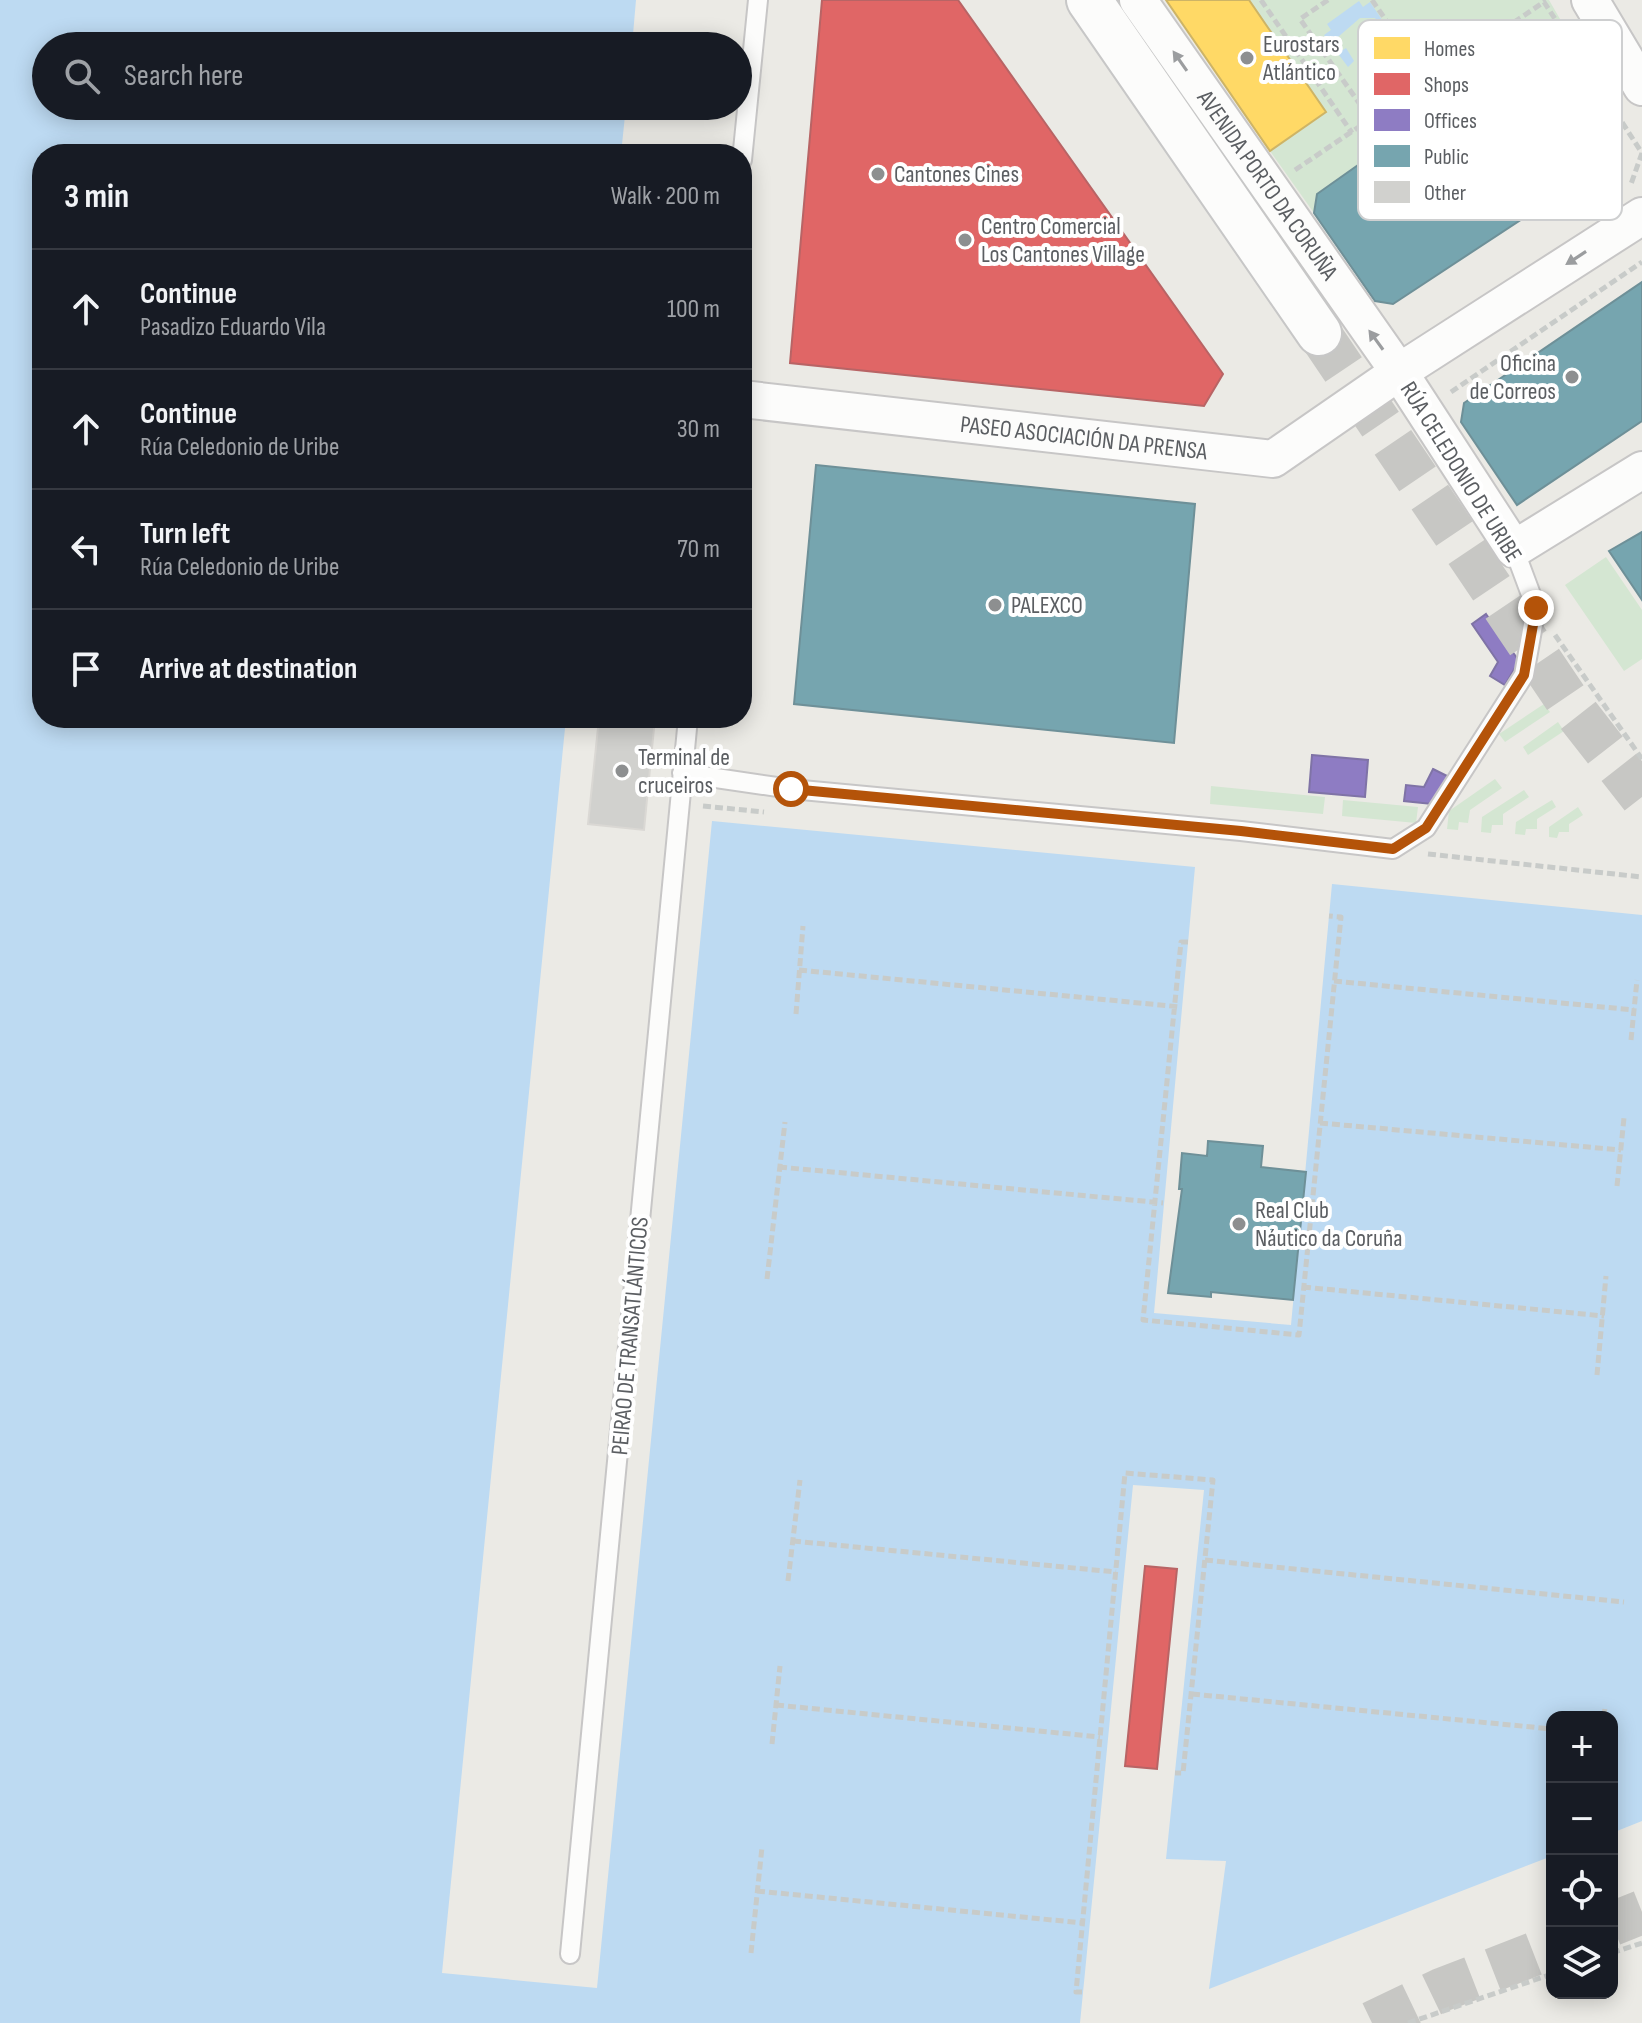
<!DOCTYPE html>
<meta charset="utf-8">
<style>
body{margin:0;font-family:"Sofia Sans Condensed",sans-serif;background:#242831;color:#f1f3f6}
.controls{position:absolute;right:24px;bottom:24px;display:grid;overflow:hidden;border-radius:16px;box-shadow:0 4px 20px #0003}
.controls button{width:72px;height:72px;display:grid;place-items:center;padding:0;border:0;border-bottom:2px solid #363941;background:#171b24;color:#f1f3f6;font:40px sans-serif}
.stop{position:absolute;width:24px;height:24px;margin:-18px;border:6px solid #b45309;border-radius:50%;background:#fff}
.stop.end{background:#b45309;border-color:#fff;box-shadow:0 2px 8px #0008}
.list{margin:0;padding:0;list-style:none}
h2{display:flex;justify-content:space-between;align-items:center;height:104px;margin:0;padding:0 32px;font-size:34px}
h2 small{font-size:26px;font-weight:400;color:#9ea1a6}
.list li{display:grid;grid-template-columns:52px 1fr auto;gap:24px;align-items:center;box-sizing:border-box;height:120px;padding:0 32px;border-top:2px solid #363941}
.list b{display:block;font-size:30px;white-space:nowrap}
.list p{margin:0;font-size:26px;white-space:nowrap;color:#9ea1a6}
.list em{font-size:26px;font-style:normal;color:#9ea1a6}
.icon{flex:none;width:44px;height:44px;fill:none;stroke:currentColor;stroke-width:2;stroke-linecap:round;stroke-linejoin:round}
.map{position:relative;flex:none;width:1642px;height:2023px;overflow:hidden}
.search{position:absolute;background:#171b24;box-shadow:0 4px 20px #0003;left:32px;top:32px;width:720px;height:88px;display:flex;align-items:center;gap:20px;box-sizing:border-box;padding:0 28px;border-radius:44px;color:#9ea1a6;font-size:30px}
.panel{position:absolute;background:#171b24;box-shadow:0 4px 20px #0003;left:32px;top:144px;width:720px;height:584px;border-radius:32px}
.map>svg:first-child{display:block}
.green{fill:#d4e6d2}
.water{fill:#bddaf2}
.homes{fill:#ffd966;stroke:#ceb465;stroke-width:2}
.shops{fill:#e06666;stroke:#b86465;stroke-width:2}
.offices{fill:#8e7cc3;stroke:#7f73a6;stroke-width:2}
.public{fill:#76a5af;stroke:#6e9098;stroke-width:2}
.building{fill:#d1d1ce;stroke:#dad8d4;stroke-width:2}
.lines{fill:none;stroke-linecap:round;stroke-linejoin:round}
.secondary-tunnel{stroke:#c7c7c4;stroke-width:44;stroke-dasharray:44 22;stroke-linecap:butt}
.lane-casing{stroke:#c7c6c6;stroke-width:22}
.street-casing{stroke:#c7c6c6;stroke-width:40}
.secondary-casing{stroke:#c7c7c7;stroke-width:48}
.path{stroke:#c8cbc9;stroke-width:5;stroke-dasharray:8 4;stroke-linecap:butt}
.lane{stroke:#fcfcfb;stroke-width:18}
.street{stroke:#fcfcfb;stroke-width:36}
.secondary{stroke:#fcfcfb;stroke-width:44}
.oneway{fill:#9b9d9f}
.route{stroke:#b45309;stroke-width:10}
.poi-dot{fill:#8d8f90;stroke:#fff;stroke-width:3}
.labels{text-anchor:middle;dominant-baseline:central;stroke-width:8;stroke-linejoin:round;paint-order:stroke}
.poi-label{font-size:24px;fill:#5b5e62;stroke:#fff;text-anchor:start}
.street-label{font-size:24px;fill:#5b5e62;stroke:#fff}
.key{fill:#fff;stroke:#cecfd0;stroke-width:2}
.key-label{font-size:22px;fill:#5b5e62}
</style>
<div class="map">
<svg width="1642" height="2023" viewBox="0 0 1642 2023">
<rect width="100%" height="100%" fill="#ebeae5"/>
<path class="green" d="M1249,0H1549L1571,38L1540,58L1524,54L1448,106L1446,104L1317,194L1314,213L1270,151L1325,112Z
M1606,557L1642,610V659L1624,671L1565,585Z
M1544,704L1550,712L1505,742L1499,734Z
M1558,722L1564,731L1528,755L1523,747Z
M1495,779L1502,788L1470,810L1468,823L1459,822L1458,830L1447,829L1449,811Z
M1211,786L1325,797L1323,814L1210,804Z
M1524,790L1529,797L1503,814V825H1492L1491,833L1481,832L1482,817Z
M1343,800L1418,807L1416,823L1342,816Z
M1552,800L1556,807L1537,819V829H1526L1525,835L1515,834L1516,822Z
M1578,807L1583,815L1569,824V832H1559L1557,838L1549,837V827Z"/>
<path class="water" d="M0,0H636L632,46H46V106H626L621,154H42V718H566L442,1973L597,1988L712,821L1195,867L1154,1313L1291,1325L1332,884L1642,915V1821L1612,1833V1717H1552V1856L1209,1989L1226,1861L1166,1859L1204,1490L1133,1485L1080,2023H0Z
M1359,1L1363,7L1370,2L1393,36L1384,40L1375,27L1379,24L1375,18H1360L1338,37L1341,41L1337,45L1341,51L1346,48L1354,61L1348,67L1324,35L1331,30L1327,24Z"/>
<path class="homes" d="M1166,0H1249L1326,112L1270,151Z"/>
<path class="shops" d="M822,0H958L1223,374L1204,406L790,363Z
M1145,1566L1177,1569L1157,1769L1125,1766Z"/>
<path class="offices" d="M1486,614L1519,661L1505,685L1490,676L1498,662L1472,624Z
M1312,755L1368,760L1365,797L1309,792Z
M1433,769L1449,777L1432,804L1404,801L1406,785L1424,787Z"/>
<path class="public" d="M1524,53L1540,58L1593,148L1591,167L1519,216L1522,219L1393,304L1375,301L1314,213L1317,194L1446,103L1448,106Z
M1642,282V421L1517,505L1461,422L1464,403Z
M816,465L1195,504L1174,743L794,704Z
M1642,532V600L1609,551Z
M1208,1141L1263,1146L1261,1167L1306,1172L1293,1300L1211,1292V1297L1168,1293L1182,1189H1179L1182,1153L1207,1156Z"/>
<path class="building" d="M599,718H655L644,830L588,824Z"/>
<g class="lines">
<path class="secondary-tunnel" d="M1319,333L1571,706L1642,797
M1612,1924L1642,1912
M1372,2023L1441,1990L1552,1947"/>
<g class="lane-casing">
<path id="lane" d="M742,160L758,0
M682,773L791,789L1241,831L1393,849L1426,828L1524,675L1536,608L1514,549
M570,1954L688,718"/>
</g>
<g class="street-casing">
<g id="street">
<path id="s1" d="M1138,0L1399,372L1514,549L1642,470"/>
<path d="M1590,0L1642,87"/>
<path id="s2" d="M742,399L1273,459L1399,372L1642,216"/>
</g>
</g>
<g class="secondary-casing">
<path id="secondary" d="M1089,0L1319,333"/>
</g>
<path class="path" d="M1261,0L1352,133
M1328,0L1300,19L1371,120
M1372,0L1428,81
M1295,170L1544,2L1642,153L1631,184
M1451,392L1642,262
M1555,635L1642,759
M703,806L764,812
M1428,854L1642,877
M1188,942H1181L1143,1320L1299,1335L1341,917L1329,916
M799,970L1181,1007
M1334,981L1634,1010
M796,1014L803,926
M1631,1040L1637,980
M1320,1123L1621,1150
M779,1167L1163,1203
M1617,1186L1624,1118
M767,1279L785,1122
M1303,1287L1604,1316
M1597,1375L1606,1276
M793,1541L1116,1572
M1205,1560L1624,1602
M788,1581L800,1480
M1192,1694L1552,1729
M776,1705L1100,1737
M1604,1717L1605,1707
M772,1744L780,1666
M757,1891L1083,1923
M751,1953L762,1847
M1612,1953L1642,1943
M1082,1992H1076L1125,1473L1213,1480L1183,1773H1175
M1408,2023L1552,1974"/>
<use href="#lane" class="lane"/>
<use href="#street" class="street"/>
<use href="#secondary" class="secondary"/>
</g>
<defs><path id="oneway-solid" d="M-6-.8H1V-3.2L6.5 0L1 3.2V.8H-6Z" transform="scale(2)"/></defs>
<g class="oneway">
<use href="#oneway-solid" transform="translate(1180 61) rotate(-125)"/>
<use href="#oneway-solid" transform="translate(1576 258) rotate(147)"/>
<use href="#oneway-solid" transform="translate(1376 340) rotate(-126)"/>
</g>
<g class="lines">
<path class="route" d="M791,789L1241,831L1393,849L1426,828L1524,675L1536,608"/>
</g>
<g class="poi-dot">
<circle cx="1247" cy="58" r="8"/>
<circle cx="878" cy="174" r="8"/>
<circle cx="965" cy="240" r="8"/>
<circle cx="1572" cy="377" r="8"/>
<circle cx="995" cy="605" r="8"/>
<circle cx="622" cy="771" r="8"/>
<circle cx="1239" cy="1224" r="8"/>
</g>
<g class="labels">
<g class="poi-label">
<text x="1263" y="44">Eurostars<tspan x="1263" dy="28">Atlántico</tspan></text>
<text x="894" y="174">Cantones Cines</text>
<text x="981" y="226">Centro Comercial<tspan x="981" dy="28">Los Cantones Village</tspan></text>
<text x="1556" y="363" text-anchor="end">Oficina<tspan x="1556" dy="28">de Correos</tspan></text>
<text x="1011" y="605">PALEXCO</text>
<text x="638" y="757">Terminal de<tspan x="638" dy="28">cruceiros</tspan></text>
<text x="1255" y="1210">Real Club<tspan x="1255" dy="28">Náutico da Coruña</tspan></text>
</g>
<g class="street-label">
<text stroke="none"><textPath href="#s1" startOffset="226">AVENIDA PORTO DA CORUÑA</textPath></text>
<text stroke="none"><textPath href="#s2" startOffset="344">PASEO ASOCIACIÓN DA PRENSA</textPath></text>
<text transform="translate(1461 472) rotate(58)">RÚA CELEDONIO DE URIBE</text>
<text transform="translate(630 1336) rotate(-85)">PEIRAO DE TRANSATLÁNTICOS</text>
</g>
</g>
<rect x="1358" y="20" width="264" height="200" rx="12" class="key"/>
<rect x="1374" y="37" width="36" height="22" fill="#ffd966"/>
<rect x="1374" y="73" width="36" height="22" fill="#e06666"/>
<rect x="1374" y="109" width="36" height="22" fill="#8e7cc3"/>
<rect x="1374" y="145" width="36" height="22" fill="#76a5af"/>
<rect x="1374" y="181" width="36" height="22" fill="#d1d1ce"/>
<g class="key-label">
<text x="1424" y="56">Homes</text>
<text x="1424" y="92">Shops</text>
<text x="1424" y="128">Offices</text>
<text x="1424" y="164">Public</text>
<text x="1424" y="200">Other</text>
</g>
</svg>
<div class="controls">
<button>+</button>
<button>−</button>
<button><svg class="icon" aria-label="locate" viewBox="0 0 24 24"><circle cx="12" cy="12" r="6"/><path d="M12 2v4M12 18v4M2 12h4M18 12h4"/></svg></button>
<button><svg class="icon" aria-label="layers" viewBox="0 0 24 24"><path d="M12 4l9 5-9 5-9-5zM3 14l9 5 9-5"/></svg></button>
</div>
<div class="stop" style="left:791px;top:789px"></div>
<div class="stop end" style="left:1536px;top:608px"></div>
<div class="search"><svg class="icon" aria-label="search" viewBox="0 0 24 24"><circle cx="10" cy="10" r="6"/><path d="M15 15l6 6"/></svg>Search here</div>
<section class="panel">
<h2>3 min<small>Walk · 200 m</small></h2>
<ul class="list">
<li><svg class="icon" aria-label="ahead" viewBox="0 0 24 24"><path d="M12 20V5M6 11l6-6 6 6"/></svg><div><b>Continue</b><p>Pasadizo Eduardo Vila</p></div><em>100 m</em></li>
<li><svg class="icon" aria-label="ahead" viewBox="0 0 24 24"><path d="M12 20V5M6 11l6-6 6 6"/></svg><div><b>Continue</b><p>Rúa Celedonio de Uribe</p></div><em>30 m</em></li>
<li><svg class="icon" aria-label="left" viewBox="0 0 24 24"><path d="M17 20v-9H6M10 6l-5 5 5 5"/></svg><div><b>Turn left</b><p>Rúa Celedonio de Uribe</p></div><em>70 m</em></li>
<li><svg class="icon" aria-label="arrive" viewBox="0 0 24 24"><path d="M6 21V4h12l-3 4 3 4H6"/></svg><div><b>Arrive at destination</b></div></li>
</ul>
</section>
</div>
